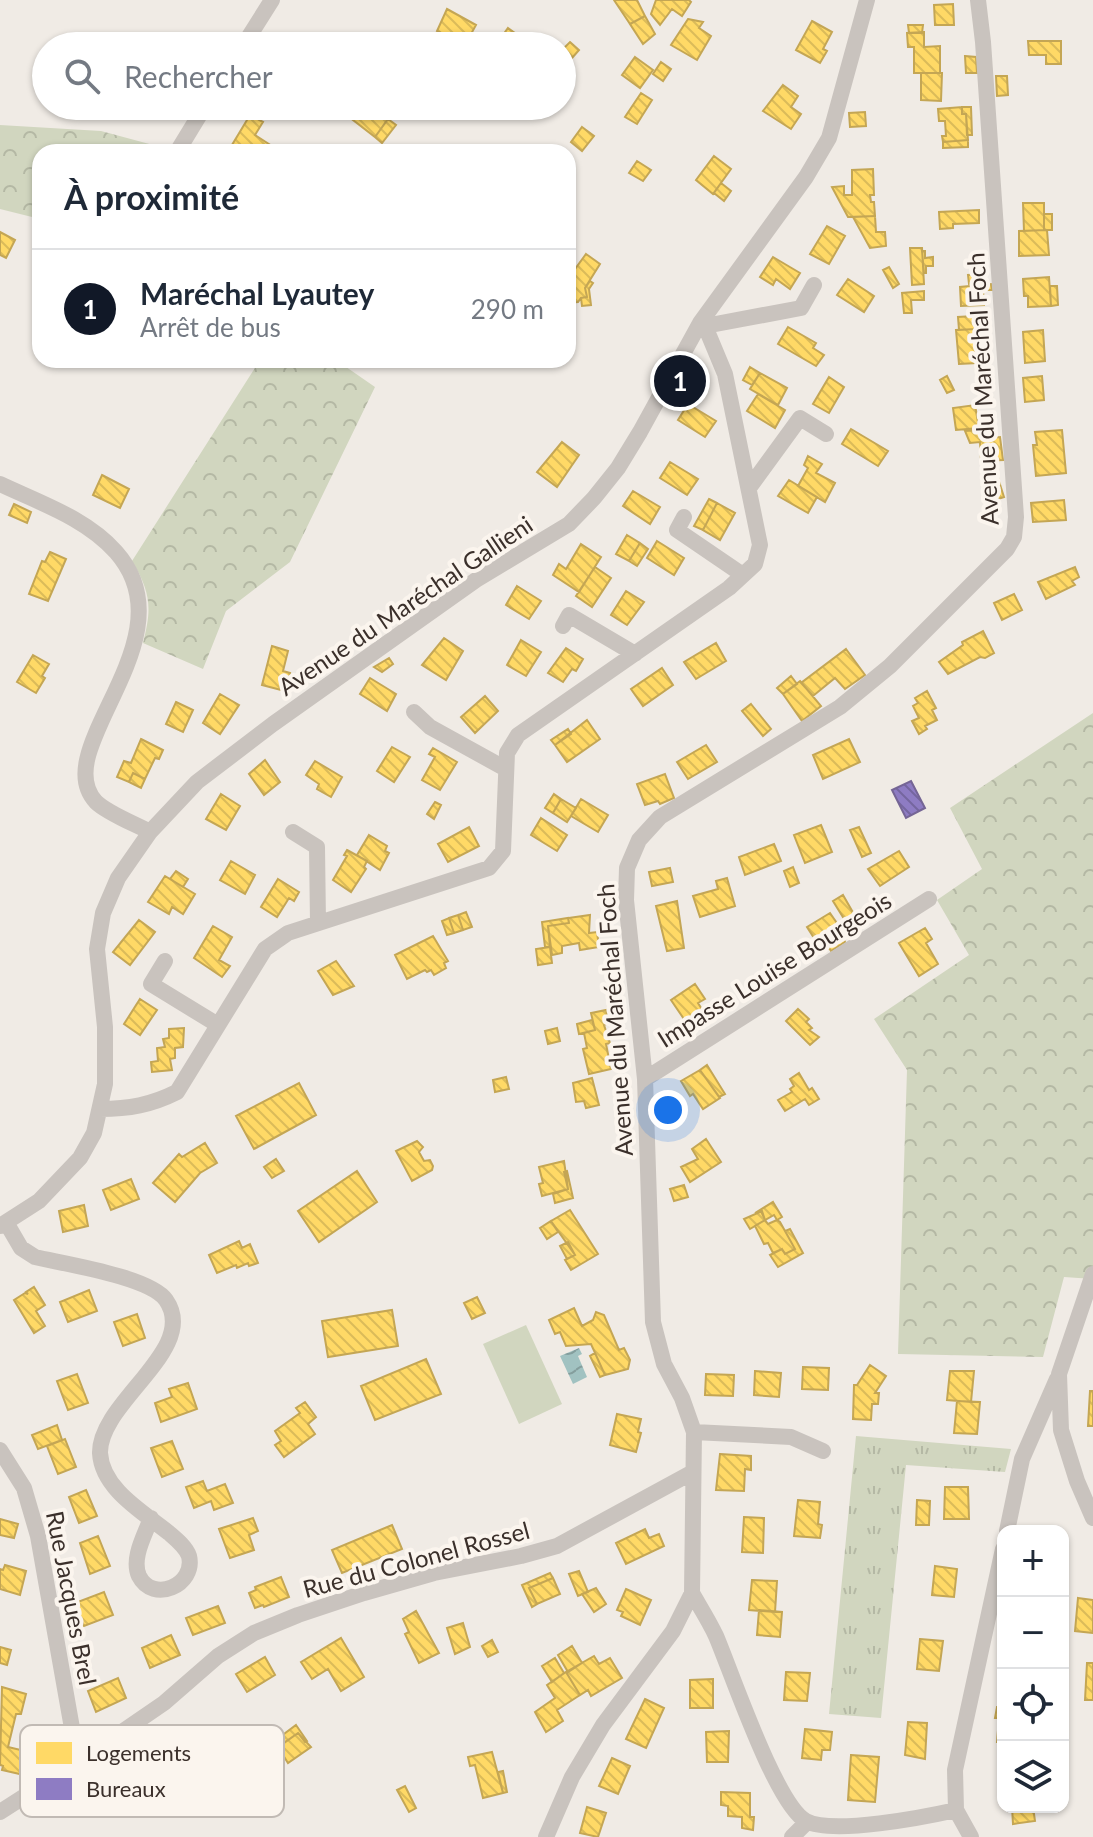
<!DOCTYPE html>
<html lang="fr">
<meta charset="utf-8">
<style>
body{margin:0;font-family:Lato,sans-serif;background:#f6f6f7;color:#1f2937}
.controls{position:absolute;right:24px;bottom:24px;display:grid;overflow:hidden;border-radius:16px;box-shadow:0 2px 6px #0004}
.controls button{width:72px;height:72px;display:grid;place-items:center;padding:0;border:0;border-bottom:2px solid #e0e1e3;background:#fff;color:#1f2937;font:40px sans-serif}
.you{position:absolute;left:668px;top:1110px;width:28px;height:28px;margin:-20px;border:6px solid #fff;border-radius:50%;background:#1a73e8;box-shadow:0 0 0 12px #1a73e833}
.badge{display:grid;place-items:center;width:52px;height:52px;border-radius:50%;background:#111827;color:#fff;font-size:26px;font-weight:700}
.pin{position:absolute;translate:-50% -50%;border:4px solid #fff;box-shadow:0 2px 8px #0006}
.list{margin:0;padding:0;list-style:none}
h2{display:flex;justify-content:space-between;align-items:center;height:104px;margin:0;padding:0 32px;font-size:34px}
h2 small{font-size:26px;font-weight:400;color:#747a83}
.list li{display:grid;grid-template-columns:52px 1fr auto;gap:24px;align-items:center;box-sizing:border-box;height:120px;padding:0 32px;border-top:2px solid #e0e1e3}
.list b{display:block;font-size:30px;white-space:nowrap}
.list p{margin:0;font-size:26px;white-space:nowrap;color:#747a83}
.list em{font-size:26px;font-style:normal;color:#747a83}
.icon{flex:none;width:44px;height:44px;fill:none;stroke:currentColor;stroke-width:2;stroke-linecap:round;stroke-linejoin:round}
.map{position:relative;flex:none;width:1093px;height:1837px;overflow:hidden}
.search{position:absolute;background:#fff;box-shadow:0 2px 6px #0004;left:32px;top:32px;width:544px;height:88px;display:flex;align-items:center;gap:20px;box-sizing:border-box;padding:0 28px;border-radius:44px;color:#747a83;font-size:30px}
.panel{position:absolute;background:#fff;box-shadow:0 2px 6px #0004;left:32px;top:144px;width:544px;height:224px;border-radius:24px}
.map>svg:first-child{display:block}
.forest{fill:url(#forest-crowns)}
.park{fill:url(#park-tufts)}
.garden{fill:#d1d6bf}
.water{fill:url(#water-waves)}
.homes{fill:url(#homes-back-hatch);stroke:#c4a654;stroke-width:2}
.offices{fill:url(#offices-back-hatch);stroke:#756595;stroke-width:2}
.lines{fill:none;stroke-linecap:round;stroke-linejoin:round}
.minor{stroke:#c9c3be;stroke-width:16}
.labels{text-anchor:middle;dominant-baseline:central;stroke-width:8;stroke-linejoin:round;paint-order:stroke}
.street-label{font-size:24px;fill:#3b302b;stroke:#fbf5ee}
.key{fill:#fbf5ee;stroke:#c1bab4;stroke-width:2}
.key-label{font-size:22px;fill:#3b302b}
</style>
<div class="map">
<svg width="1093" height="1837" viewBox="0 0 1093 1837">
<defs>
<pattern id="forest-crowns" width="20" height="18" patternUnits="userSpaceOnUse" patternTransform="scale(2)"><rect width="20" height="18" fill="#d1d6bf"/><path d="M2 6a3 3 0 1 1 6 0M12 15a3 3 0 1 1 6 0" fill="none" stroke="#b4b8a4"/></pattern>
<pattern id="park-tufts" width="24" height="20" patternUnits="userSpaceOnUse" patternTransform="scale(2)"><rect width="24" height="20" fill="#d1d6bf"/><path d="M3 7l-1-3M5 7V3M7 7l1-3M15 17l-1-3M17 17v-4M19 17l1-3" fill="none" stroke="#b4b8a4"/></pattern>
<pattern id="water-waves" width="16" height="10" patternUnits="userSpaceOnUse" patternTransform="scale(2)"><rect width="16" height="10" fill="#a1c2c1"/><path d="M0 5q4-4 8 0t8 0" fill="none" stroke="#849e9d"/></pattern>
<pattern id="homes-back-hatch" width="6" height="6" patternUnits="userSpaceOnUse" patternTransform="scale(2)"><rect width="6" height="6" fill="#ffd966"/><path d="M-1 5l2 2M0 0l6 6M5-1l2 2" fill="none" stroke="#dbbb59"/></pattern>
<pattern id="offices-back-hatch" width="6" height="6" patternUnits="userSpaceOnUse" patternTransform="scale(2)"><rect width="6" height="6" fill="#8e7cc3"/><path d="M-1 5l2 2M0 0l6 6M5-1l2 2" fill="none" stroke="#75669f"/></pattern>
</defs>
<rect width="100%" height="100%" fill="#f0ebe5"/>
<path class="forest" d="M0,125L101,131L168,149L167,152H40V219L0,209Z
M260,360H336L375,387L290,562L226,611L203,669L143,643C152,608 151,593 132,561Z
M1093,713V1279L1064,1277L1043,1357L898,1354L907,1070L874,1019L969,955L937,900L982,869L950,808Z"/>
<path class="park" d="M856,1436L1011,1449L1005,1472L906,1465L881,1718L829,1714Z"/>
<path class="garden" d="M526,1325L562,1404L519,1424L483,1344Z"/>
<path class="water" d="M579,1348L582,1354L578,1356L587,1377L573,1384L560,1356Z"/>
<path class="homes" d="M614,0H637L645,16L630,24Z
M656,0H689L691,2L682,16L672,9L660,25L651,14Z
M953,4L954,25H935L934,5Z
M447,9L476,25L465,45L437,31Z
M645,16L655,34L643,44L630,24Z
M688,19L703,22L699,28L711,36L697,60L671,45Z
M812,21L832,32L823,49L827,51L820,63L796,50Z
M908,25H923L922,33H909Z
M508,28L533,46H498L496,45Z
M924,32V47L940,46V73H914V47H908L907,33Z
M1028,41H1061V64H1046V55H1029Z
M570,42L579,50L572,58L563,49Z
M965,56L976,57L977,73H966Z
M635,57L653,70L640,88L622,75Z
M661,62L671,69L663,81L653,74Z
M921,73H942L941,101L921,100Z
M996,76H1007L1008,95L997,96Z
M783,85L798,96L791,107L801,114L791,129L763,111Z
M641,93L652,100L637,124L625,117Z
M350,106H372L388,119L375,137L344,113Z
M962,107V114H966L968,140L943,142L942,136H946L945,121H939L938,109Z
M962,107H971L972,135H967L966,114H962Z
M865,112L866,126L850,127L849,113Z
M250,115L263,122L255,135L275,148L272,152H244L232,145Z
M388,119L396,125L382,143L375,137Z
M582,127L594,136L582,151L571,142Z
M968,140V147L943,148V142Z
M714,156L731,169L713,194L696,180Z
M637,161L651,170L643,181L629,173Z
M873,169L874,195H870L871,202H874L875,216L848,217L832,187L844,186V195H852V170Z
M721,183L731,191L724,201L714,193Z
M1023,203H1044V230L1024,231Z
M979,210V223L953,224V228L940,229L939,212Z
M1044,214H1052V230H1044Z
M875,216L876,232H885L886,246L870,248L853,217Z
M827,226L845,236L829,264L810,254Z
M1047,230L1049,255L1019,256V231Z
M0,232L15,240L6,258L0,255Z
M910,248H922L924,284L912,285Z
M922,251H925V258L933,257V266H926V273H924Z
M586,254L600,264L585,288L587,297L581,298L578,302L568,303V263L575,269Z
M773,257L800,273L790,289L776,279L773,285L760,277Z
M889,267L899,284L893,288L883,270Z
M982,274L983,283L969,284L968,275Z
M1049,277L1051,306L1028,307V296H1024L1023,279Z
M848,279L874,296L864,312L837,295Z
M590,281L593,283L589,289L591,305L582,306L581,298L587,297L585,288Z
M991,284L992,290H983L984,305L961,306L960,287Z
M1050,286H1057L1058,305L1051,306Z
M924,291V300H911L912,313H904L902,293Z
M974,316L975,329L959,330L958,317Z
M788,327L816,343L813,348L824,355L816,366L778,344Z
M977,329V363L959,364L956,330Z
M1043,330L1045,361L1025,363L1023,332Z
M750,367L760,373L752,385L743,380Z
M760,373L787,388L778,405L750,389Z
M947,376L954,390L947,393L940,380Z
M1042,376L1044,400L1025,402L1023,378Z
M829,377L844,387L829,413L813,404Z
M758,394L785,410L775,428L747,411Z
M688,404L716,421L705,437L678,420Z
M975,405L979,428L956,430L953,408Z
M851,429L888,451L878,466L842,444Z
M979,430L980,439L1000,437L1003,460L981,461L980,442L970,443L965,431Z
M1062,430L1066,473L1036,476L1033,445H1037L1035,432Z
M562,442L579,455L557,487L537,472Z
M808,456L822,464L816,473L835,483L825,502L798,486L808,468L804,465Z
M670,462L698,479L687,495L660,478Z
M102,475L129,489L120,508L93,495Z
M997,475L1004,497L995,500L988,478Z
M789,480L817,497L808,513L778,496Z
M633,491L660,507L650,524L623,506Z
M709,499L717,503L703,530L694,526Z
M1064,500L1066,520L1033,522L1031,503Z
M717,503L735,513L720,540L703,530Z
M14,504L31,512L27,523L9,515Z
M627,535L640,543L629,561L616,554Z
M657,541L684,558L674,575L647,558Z
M640,543L648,549L637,566L629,561Z
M581,544L601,557L579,592L553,575L559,564L566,569Z
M50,552L66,559L48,601L29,594L42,561L45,562Z
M595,567L611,578L592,607L576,596Z
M1075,567L1079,577L1072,581L1075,585L1046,599L1038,582Z
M517,586L541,601L529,619L506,605Z
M626,591L644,602L627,625L611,615Z
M1014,594L1022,610L1002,620L994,603Z
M983,631L994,653L985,658L980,657L948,674L939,662L963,645L962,642Z
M444,638L463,651L446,680L422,665Z
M521,640L541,652L526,676L507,665Z
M716,643L726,661L696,679L684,662Z
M272,646L288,651L283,671L290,673L285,691L262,685Z
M566,648L583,659L576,671L572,669L563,682L548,673Z
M846,649L865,675L845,689L835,678L813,696L801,683Z
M33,655L49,664L42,676L45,678L36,693L17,682Z
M389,658L393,664L382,672L374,667Z
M662,668L673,685L643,706L631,689Z
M791,676L797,684L783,694L777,688Z
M370,678L396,694L387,711L360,694Z
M800,681L821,706L802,721L783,694Z
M927,691L936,708L932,710L937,720L925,726L927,729L919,734L912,721L919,718L913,706L918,703L915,698Z
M220,694L239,705L220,734L203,723Z
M485,696L498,711L475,733L461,717Z
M176,702L193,710L183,732L166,724Z
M751,704L771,729L763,736L742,711Z
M587,720L600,739L567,762L555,745Z
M568,729L571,734L555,745L551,740Z
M141,739L163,750L159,759L155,758L145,779L133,773L129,782L117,777L124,761L131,763Z
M849,739L860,762L823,779L813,755Z
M706,745L717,762L688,779L677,762Z
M392,747L410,757L394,782L377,771Z
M433,748L457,762L440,790L422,780L435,757L429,754Z
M265,760L280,782L264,795L249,774Z
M315,761L342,777L331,797L317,789L319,784L306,775Z
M133,773L145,779L141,788L129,782Z
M665,774L674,798L660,804L658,801L645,805L637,784Z
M221,794L240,806L226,830L206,819Z
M554,794L561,799L553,813L545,808Z
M561,799L576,808L567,822L553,813Z
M581,799L608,815L598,832L571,816Z
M435,802L441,805L434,819L427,814Z
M541,818L567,835L557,851L531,835Z
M821,825L832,852L805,863L794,835Z
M469,827L479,846L448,862L438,844Z
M859,827L871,853L862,857L850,830Z
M369,835L387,846L385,851L389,853L380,870L357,855Z
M774,844L781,861L745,875L739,857Z
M347,850L367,861L364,867L366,869L351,892L333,880L347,856L344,855Z
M899,851L909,867L880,886L868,869Z
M231,861L255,875L245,894L220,880Z
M793,867L799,883L790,887L784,871Z
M670,868L673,882L652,886L649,872Z
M176,871L188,879L183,887L170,879Z
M165,876L195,894L183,914L172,907L169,914L148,902Z
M727,878L735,906L700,917L693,896L718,889L716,881Z
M278,879L299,892L294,901L289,898L277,917L261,907Z
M843,895L855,916L846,922L833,901Z
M677,901L684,948L667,951L656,906Z
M466,912L472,927L463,930L458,915Z
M830,913L843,932L841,934L845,942L831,951L829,948L823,952L807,927Z
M458,915L463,930L454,933L449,918Z
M590,915L589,933L597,932L599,947L580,950L579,943L562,946V953L552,955L548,926L569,923L568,918Z
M449,918L454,933L447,935L442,921Z
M568,918L569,923L548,926L550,947H545L542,922Z
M139,920L155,932L130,965L113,952Z
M213,926L232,937L219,960L230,966L222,977L194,958Z
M925,928L932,939L926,943L938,964L919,976L899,943Z
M433,936L448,961L444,963L446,968L434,975L431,970L427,972L425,970L407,979L395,955Z
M550,947L552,963L538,965L536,949Z
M336,961L354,986L333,995L318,971Z
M695,984L705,999L698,1003L703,1011L686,1022L671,1000Z
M140,999L157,1010L140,1035L124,1024Z
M798,1009L809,1019L806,1022L812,1028L809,1030L819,1037L810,1045L786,1021Z
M606,1010L609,1023L604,1025L610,1043L606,1044L611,1069L589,1074L583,1049L587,1048L584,1033L595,1030L591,1013Z
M592,1020L595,1030L579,1034L577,1024Z
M184,1028L183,1047L175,1048V1058L170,1059L172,1070L152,1072L151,1062L158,1061L157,1048L165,1047L163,1039L169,1038V1029Z
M557,1028L560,1041L548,1044L545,1031Z
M707,1065L725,1094L719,1097L700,1070Z
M700,1070L720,1098L703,1109L693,1094L690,1096L681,1081Z
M799,1073L809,1090L812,1088L819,1099L809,1105L805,1099L785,1111L778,1100L792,1092L790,1089L794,1086L790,1079Z
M506,1077L509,1089L495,1092L493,1080Z
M592,1078L599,1105L586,1108L584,1101L576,1102L573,1083Z
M299,1083L316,1115L254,1149L236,1116Z
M706,1139L721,1162L690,1182L681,1167L698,1159L692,1149Z
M417,1141L423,1147L419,1152L424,1161L430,1160L433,1166L432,1170L412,1181L396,1151Z
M205,1143L217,1163L200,1173L175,1202L153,1183L179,1154L182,1157Z
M276,1159L284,1171L272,1178L264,1167Z
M564,1161L568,1189L542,1196L539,1184L543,1183L539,1167Z
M357,1171L377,1202L319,1242L298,1211Z
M567,1171L573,1198L555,1203L553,1194L568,1189L564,1172Z
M131,1179L139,1199L111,1210L103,1190Z
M684,1185L688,1197L674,1201L670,1189Z
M773,1202L782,1217L777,1220L774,1215L765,1220L761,1211L755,1213Z
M84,1205L88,1226L63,1232L59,1211Z
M570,1210L598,1254L571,1270L565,1260L575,1255L551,1221Z
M762,1211L765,1220L750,1229L744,1219Z
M765,1220L768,1224L777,1220L780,1222L795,1249L785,1254L782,1249L773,1253L768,1243L764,1244L755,1226Z
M551,1221L558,1232L547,1239L540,1228Z
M790,1229L803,1253L778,1267L770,1255L782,1249L785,1254L795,1249L785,1231Z
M239,1241L242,1248L250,1244L258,1263L249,1266L248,1263L237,1268L236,1265L217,1273L209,1255Z
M568,1242L575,1255L567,1259L560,1246Z
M34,1287L45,1305L36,1311L45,1326L34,1333L14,1300L25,1293L28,1294L26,1292Z
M89,1290L97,1311L68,1322L60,1302Z
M477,1297L485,1313L472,1319L464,1303Z
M574,1308L582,1326L593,1320L596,1312L604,1315L619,1350L624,1348L630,1360L628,1369L605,1375L591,1344L566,1346L560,1332L555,1334L549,1320Z
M392,1310L398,1346L328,1357L322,1321Z
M137,1314L145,1338L123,1346L114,1322Z
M595,1353L605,1375L600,1377L590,1356Z
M426,1359L441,1394L375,1420L361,1386Z
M870,1365L886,1376L875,1393H879L878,1404H872L871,1420L853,1419L854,1385H857Z
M803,1367L829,1368L828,1390L802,1389Z
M755,1371L781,1373L779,1397L754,1395Z
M950,1371H974L971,1402L947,1400Z
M77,1374L88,1403L68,1410L57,1381Z
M706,1374L734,1375L733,1396L705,1395Z
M188,1383L197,1409L161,1422L155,1403L172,1397L169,1389Z
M1090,1391H1093V1426H1088Z
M957,1401L980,1402L977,1434L954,1433Z
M305,1402L316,1417L308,1424L315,1434L284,1457L275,1445L281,1441L275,1431L300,1413L296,1408Z
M617,1414L641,1419L638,1432L641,1433L636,1452L610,1445Z
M57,1425L62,1440L38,1449L32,1435Z
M65,1439L76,1467L58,1474L47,1446Z
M172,1441L183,1469L162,1477L151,1448Z
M720,1454L751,1456V1470L745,1469L744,1491L716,1490Z
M203,1481L207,1491L225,1484L233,1503L214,1510L211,1501L194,1508L186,1487Z
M945,1487H968L969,1519H944Z
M86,1490L97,1516L79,1523L69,1497Z
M798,1500L820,1502L818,1524L822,1525L820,1538L794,1536Z
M917,1500L930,1501L929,1525H916Z
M744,1517L764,1518L763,1553L742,1552Z
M253,1518L258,1531L249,1535L254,1550L230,1558L219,1529Z
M0,1519L18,1524L14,1538L0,1535Z
M392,1525L402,1549L342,1573L332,1550Z
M645,1529L649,1538L659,1534L664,1546L626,1564L616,1543Z
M98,1536L110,1566L90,1574L80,1543Z
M5,1565L26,1571L20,1595L0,1589V1569L3,1570Z
M935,1566L957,1569L954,1597L932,1595Z
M579,1571L588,1592L578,1596L569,1574Z
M550,1573L553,1578L529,1588L537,1604L532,1607L522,1585Z
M281,1577L289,1597L264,1607L263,1605L255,1608L249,1593L256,1590L255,1587Z
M553,1578L560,1594L537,1604L529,1588Z
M752,1580L777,1581L775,1612L749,1610Z
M596,1588L606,1604L594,1612L582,1594Z
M626,1589L651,1600L640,1625L621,1616L623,1612L617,1610Z
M104,1592L113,1615L84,1626L75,1603Z
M1078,1598L1093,1600V1633L1075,1631Z
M218,1606L225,1623L193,1635L186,1618Z
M759,1610L782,1612L780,1637L757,1635Z
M416,1611L439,1653L419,1663L405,1634L409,1632L403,1619Z
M463,1623L470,1647L455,1654L447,1628Z
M171,1635L180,1655L150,1668L142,1648Z
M341,1638L364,1677L341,1691L328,1669L312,1679L301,1662Z
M920,1639L943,1641L939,1671L917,1669Z
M492,1640L498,1652L488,1657L482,1646Z
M572,1646L582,1663L568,1672L558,1655Z
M0,1647L11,1650L7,1665L0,1663Z
M594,1656L599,1664L610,1658L622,1678L591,1696L588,1690L580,1695L566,1672Z
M265,1657L275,1675L247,1692L236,1674Z
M555,1658L564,1673L552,1682L542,1666Z
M1087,1663H1093V1700H1085Z
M566,1672L580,1695L557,1710L563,1721L546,1732L535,1712L555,1698L547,1685Z
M786,1672L810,1673L807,1701L784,1700Z
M118,1678L126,1698L96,1712L88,1691Z
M713,1679V1708H690V1680Z
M2,1687L26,1694L21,1714H16L8,1747L29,1752L24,1775L2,1770L3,1766L0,1765Z
M645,1699L664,1708L646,1748L626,1739Z
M997,1707H1003V1742H997L999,1718H995Z
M908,1722L927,1723L925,1759L905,1755Z
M296,1725L307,1741L305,1742L298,1733L284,1743L280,1737Z
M805,1729L832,1732L830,1750H822L821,1760L802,1758Z
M729,1731L728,1762H707L706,1732Z
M298,1733L311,1747L288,1763L278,1747Z
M492,1752L503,1793L483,1798L475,1765L470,1766L468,1757Z
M851,1755L879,1757L875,1802L848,1800Z
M612,1758L630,1766L618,1794L599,1786Z
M503,1771L507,1792L503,1793L498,1772Z
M405,1786L416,1808L409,1812L397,1790Z
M721,1792L750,1793V1817H754L753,1830L742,1828V1817L728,1816V1806L721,1805Z
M587,1807L606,1813L598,1837L580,1833Z
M1012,1807H1033L1035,1821L1013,1824Z"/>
<path class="offices" d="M911,781L925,808L906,818L892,790Z"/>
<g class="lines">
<path class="minor" d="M243,46L272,0
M177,152L205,106
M705,326L801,308L814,285
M0,484C40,503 86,518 116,552C193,639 46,749 96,802C107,813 135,824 150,832
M749,488L800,418L826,434
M684,517L677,530L743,575
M563,626L569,615L635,654
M414,712L430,727L506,769
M293,832L317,847L318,923
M165,961L151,984L218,1025
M645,1079L929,899
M100,1109C129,1109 151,1105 177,1092L265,949L288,933L489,868L503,851L507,753L518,735L729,588L755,564L760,545L725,374L705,326L700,323
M7,1224L21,1248L35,1257C65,1264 150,1277 166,1300C200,1349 99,1402 100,1453C102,1489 143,1512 169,1533C176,1539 186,1547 189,1556C196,1585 153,1604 139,1576C131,1558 145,1535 151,1518
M0,1226L39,1201L80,1158L94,1133L105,1084V1027L97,949L103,913L118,878L150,832L197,782L273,724L476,580L569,524L594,498L618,468L640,432L700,323L806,177L829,138L867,0
M1093,1274L1059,1374L1061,1430L1077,1481L1093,1518
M694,1432L791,1437L823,1451
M0,1450L24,1488L38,1536L78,1762
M1007,1531L1022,1459L1057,1379
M692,1593C700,1607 709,1621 716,1636C731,1671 776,1805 806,1821C833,1835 925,1817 956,1810
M0,1812L78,1762L164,1703L218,1656L254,1633L298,1615L364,1593L434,1573L521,1556L557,1546L693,1472
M546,1837L572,1777L603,1725L673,1631L692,1593L694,1432L682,1398L664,1364L653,1322L645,1079L626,900L627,868L639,840L660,817L840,707L890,666L1007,549L1014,537L1016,517L983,42L978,0
M792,1837L807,1822
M971,1837L956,1810L955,1770L1003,1549"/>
</g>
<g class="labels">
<g class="street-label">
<text transform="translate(982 389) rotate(-93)">Avenue du Maréchal Foch</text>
<text transform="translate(405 605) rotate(-34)">Avenue du Maréchal Gallieni</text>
<text transform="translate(774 969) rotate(-32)">Impasse Louise Bourgeois</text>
<text transform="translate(614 1020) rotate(-94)">Avenue du Maréchal Foch</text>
<text transform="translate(416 1559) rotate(-15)">Rue du Colonel Rossel</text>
<text transform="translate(72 1598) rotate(79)">Rue Jacques Brel</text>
</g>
</g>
<rect x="20" y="1725" width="264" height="92" rx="12" class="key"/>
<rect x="36" y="1742" width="36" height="22" fill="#ffd966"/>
<rect x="36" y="1778" width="36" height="22" fill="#8e7cc3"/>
<g class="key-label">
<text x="86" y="1761">Logements</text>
<text x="86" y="1797">Bureaux</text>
</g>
</svg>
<div class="controls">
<button>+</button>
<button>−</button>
<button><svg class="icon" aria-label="locate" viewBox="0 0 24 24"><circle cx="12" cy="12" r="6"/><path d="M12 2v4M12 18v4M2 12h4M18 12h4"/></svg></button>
<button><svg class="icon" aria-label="layers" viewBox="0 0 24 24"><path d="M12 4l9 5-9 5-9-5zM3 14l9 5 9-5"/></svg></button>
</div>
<div class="you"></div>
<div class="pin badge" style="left:680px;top:381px">1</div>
<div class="search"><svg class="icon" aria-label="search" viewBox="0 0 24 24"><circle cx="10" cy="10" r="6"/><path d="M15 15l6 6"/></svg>Rechercher</div>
<section class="panel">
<h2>À proximité<small></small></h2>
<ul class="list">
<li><span class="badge">1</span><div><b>Maréchal Lyautey</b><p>Arrêt de bus</p></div><em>290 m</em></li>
</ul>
</section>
</div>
